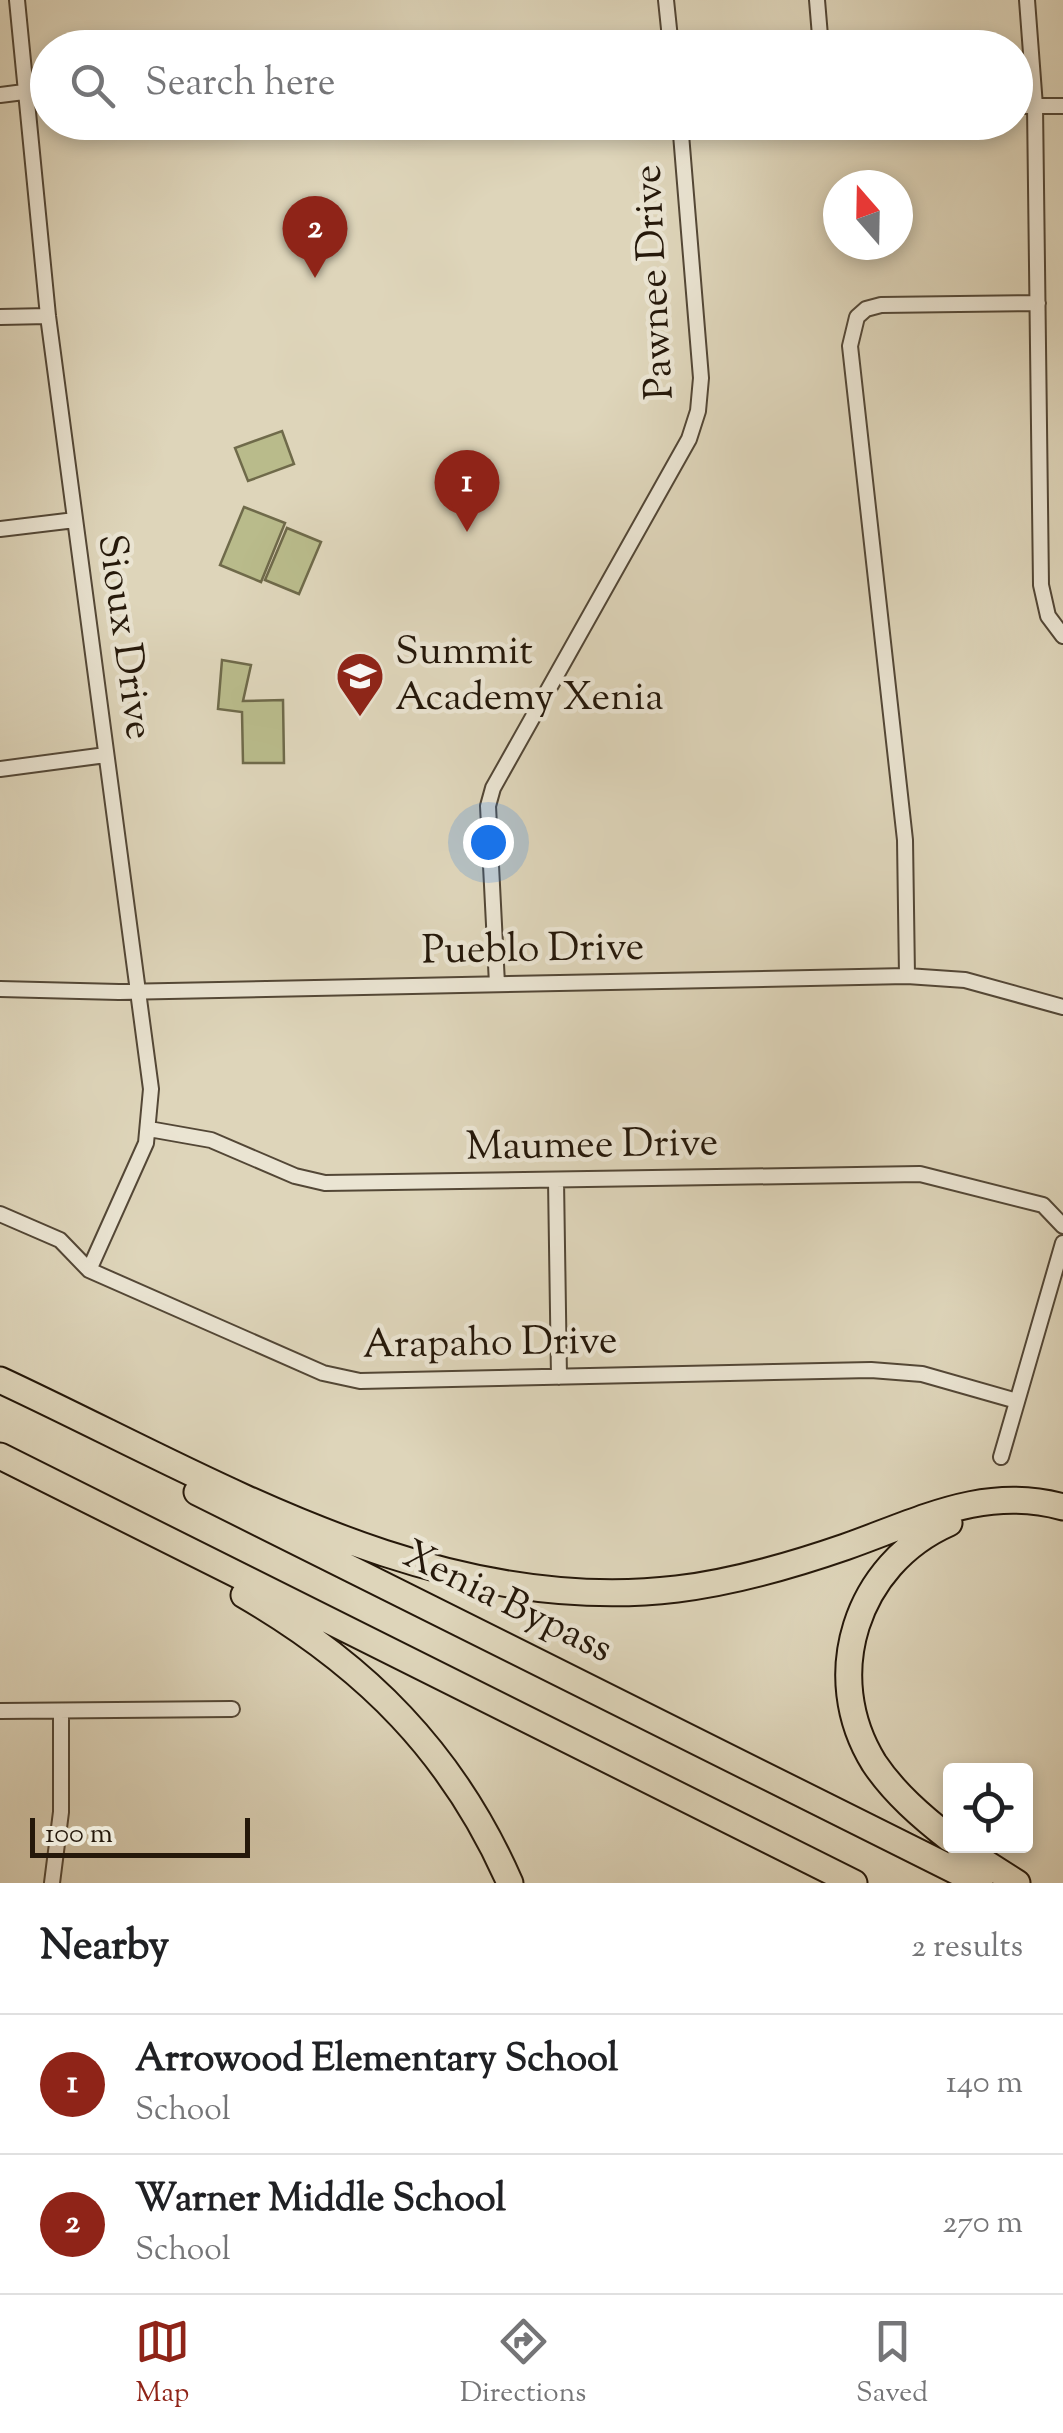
<!DOCTYPE html>
<style>
body{margin:0;font-family:"Sorts Mill Goudy",serif;background:#f2f2f2;color:#202124}
.controls{position:absolute;right:30px;bottom:30px;display:grid;overflow:hidden;border-radius:10px;box-shadow:0 5px 15px #0003}
.controls button{width:90px;height:90px;display:grid;place-items:center;padding:0;border:0;border-bottom:2px solid #e0e0e0;background:#fff;color:#202124;font:50px sans-serif}
.compass{position:absolute;left:823px;top:170px;width:90px;height:90px;border-radius:50%;background:#fff;box-shadow:0 5px 15px #0003;rotate:340deg}
.scale{position:absolute;left:30px;bottom:25px;width:220px;box-sizing:border-box;padding-left:10px;border:5px solid #25180a;border-top:0;font-size:28px;line-height:35px;white-space:nowrap;color:#25180a;-webkit-text-stroke:8px #eae4d2;paint-order:stroke}
.you{position:absolute;left:488px;top:842px;width:35px;height:35px;margin:-25px;border:8px solid #fff;border-radius:50%;background:#1a73e8;box-shadow:0 0 0 15px #1a73e833}
.badge{display:grid;place-items:center;width:65px;height:65px;border-radius:50%;background:#8f2418;color:#fff;font-size:32px;font-weight:700}
.pin{position:absolute;translate:-50% -82px;filter:drop-shadow(0 2px 5px #0008)}
.pin::after{content:'';position:absolute;top:52px;width:35px;height:30px;background:inherit;clip-path:polygon(0 0,100% 0,50% 100%)}
.list{margin:0;padding:0;list-style:none}
h2{display:flex;justify-content:space-between;align-items:center;height:130px;margin:0;padding:0 40px;font-size:42px}
h2 small{font-size:32px;font-weight:400;color:#757577}
.list li{display:grid;grid-template-columns:65px 1fr auto;gap:30px;align-items:center;box-sizing:border-box;height:140px;padding:0 40px;border-top:2px solid #e0e0e0}
.list b{display:block;font-size:38px;white-space:nowrap}
.list p{margin:0;font-size:32px;white-space:nowrap;color:#757577}
.list em{font-size:32px;font-style:normal;color:#757577}
.icon{flex:none;width:55px;height:55px;fill:none;stroke:currentColor;stroke-width:2;stroke-linecap:round;stroke-linejoin:round}
.map{position:relative;flex:none;width:1063px;height:1883px;overflow:hidden}
.search{position:absolute;background:#fff;box-shadow:0 5px 15px #0003;left:30px;right:30px;top:30px;height:110px;display:flex;align-items:center;gap:25px;box-sizing:border-box;padding:0 35px;border-radius:55px;color:#757577;font-size:38px}
.sheet{height:410px;background:#fff}
nav{display:flex;justify-content:space-around;align-items:center;box-sizing:border-box;height:140px;border-top:2px solid #e0e0e0;background:#fff;font-size:28px;color:#757577}
nav a{display:grid;justify-items:center;gap:5px}
nav .on{color:#8f2418}
.map>svg:first-child{display:block}
.park{fill:#b9bb8b;stroke:#6f6a4a;stroke-width:2.5}
.lines{fill:none;stroke-linecap:round;stroke-linejoin:round}
.minor-casing{stroke:#534736;stroke-width:18}
.motorway-casing{stroke:#25180a;stroke-width:29}
.minor{stroke:#eae4d2;stroke-width:14}
.motorway{stroke:#ded5ba;stroke-width:25}
.labels{text-anchor:middle;dominant-baseline:central;stroke-width:9;stroke-linejoin:round;paint-order:stroke}
.street-label{font-size:40px;fill:#25180a;stroke:#eae4d2}
.poi-label{font-size:40px;fill:#25180a;stroke:#eae4d2;text-anchor:start}
</style>
<div class="map">
<svg width="1063" height="1883" viewBox="0 0 1063 1883">
<rect width="100%" height="100%" fill="#ded5ba"/>
<filter id="stains"><feTurbulence type="fractalNoise" baseFrequency=".002" numOctaves="4"/><feColorMatrix values="0 0 0 0 .2 0 0 0 0 .09 0 0 0 0 .02 0 0 0 .5 -.17"/></filter>
<radialGradient id="worn" r=".72"><stop offset=".6" stop-color="#630" stop-opacity="0"/><stop offset="1" stop-color="#630" stop-opacity=".3"/></radialGradient>
<path class="park" d="M282,431L294,464L248,481L235,448Z
M244,507L285,523L261,582L220,565Z
M287,528L321,542L299,594L265,580Z
M222,660L251,665L243,701L283,700L284,763H243L242,712L218,709Z"/>
<g class="lines">
<g class="minor-casing">
<path id="minor" d="M17,0L48,316L151,1089L146,1143L89,1270
M666,0L671,48
M817,0L821,48
M1027,0L1035,106L1041,585L1048,616L1063,636
M0,95L24,92
M1016,106H1063
M0,317L48,316
M0,529L75,520
M0,769L106,755
M907,976L905,840L850,346L857,317L866,309L881,305L1038,303
M497,984L488,806L493,788L689,439L698,411L701,378L680,122
M0,989L119,992L907,976L965,980L1063,1007
M149,1129L211,1140L295,1176L325,1183L920,1174L1043,1205L1063,1226
M556,1180L559,1377
M0,1214L60,1240L89,1270L323,1373L360,1381L871,1370L922,1374L1017,1401
M1001,1457L1063,1243
M0,1711L232,1709
M52,1883L61,1812V1711"/>
</g>
<g class="motorway-casing">
<path id="motorway" d="M0,1380C213,1479 433,1618 677,1589C735,1582 790,1566 845,1547C919,1521 984,1485 1063,1507
M0,1456L854,1883
M197,1492L980,1883
M949,1523C856,1564 820,1676 874,1763C894,1793 922,1817 950,1839
M244,1595C366,1666 453,1753 510,1883
M959,1846L1017,1883"/>
</g>
<use href="#minor" class="minor"/>
<use href="#motorway" class="motorway"/>
</g>
<defs>
<g id="school-pin" transform="scale(2.5)"><path d="M0 17L-7.5 6A9.5 9.5 0 1 1 7.5 6Z" fill="#8f2418" stroke="#eae4d2"/><path d="M0-5L7-2L0 1L-7-2ZM-4 1L0 2.5L4 1V4Q0 6-4 4Z" fill="#fff"/></g>
</defs>
<g fill-rule="evenodd">
<use href="#school-pin" x="360" y="676"/>
</g>
<g class="labels">
<g class="street-label">
<text transform="translate(656 282) rotate(-93)">Pawnee Drive</text>
<text transform="translate(123 637) rotate(82)">Sioux Drive</text>
<text transform="translate(533 951) rotate(-1)">Pueblo Drive</text>
<text transform="translate(592 1147) rotate(-1)">Maumee Drive</text>
<text transform="translate(490 1345) rotate(-1)">Arapaho Drive</text>
<text transform="translate(507 1604) rotate(26)">Xenia Bypass</text>
</g>
<g class="poi-label">
<text x="395" y="653">Summit<tspan x="395" dy="46">Academy Xenia</tspan></text>
</g>
</g>
<rect width="100%" height="100%" filter="url(#stains)"/>
<rect width="100%" height="100%" fill="url(#worn)"/>
</svg>
<div class="controls">
<button><svg class="icon" aria-label="locate" viewBox="0 0 24 24"><circle cx="12" cy="12" r="6"/><path d="M12 2v4M12 18v4M2 12h4M18 12h4"/></svg></button>
</div>
<svg class="compass" viewBox="-18 -18 36 36"><path d="M0-13l5 13h-10z" fill="#e53935"/><path d="M0 13l5-13h-10z" fill="#757577"/></svg>
<div class="scale">100 m</div>
<div class="you"></div>
<div class="pin badge" style="left:467px;top:532px">1</div>
<div class="pin badge" style="left:315px;top:278px">2</div>
<div class="search"><svg class="icon" aria-label="search" viewBox="0 0 24 24"><circle cx="10" cy="10" r="6"/><path d="M15 15l6 6"/></svg>Search here</div>
</div>
<section class="sheet">
<h2>Nearby<small>2 results</small></h2>
<ul class="list">
<li><span class="badge">1</span><div><b>Arrowood Elementary School</b><p>School</p></div><em>140 m</em></li>
<li><span class="badge">2</span><div><b>Warner Middle School</b><p>School</p></div><em>270 m</em></li>
</ul>
</section>
<nav>
<a class="on"><svg class="icon" aria-label="map" viewBox="0 0 24 24"><path d="M3 6l6-2 6 2 6-2v14l-6 2-6-2-6 2zM9 4v14M15 6v14"/></svg>Map</a>
<a><svg class="icon" aria-label="directions" viewBox="0 0 24 24"><path d="M12 3l9 9-9 9-9-9zM9 14v-3h6M13 9l2 2-2 2"/></svg>Directions</a>
<a><svg class="icon" aria-label="saved" viewBox="0 0 24 24"><path d="M7 4h10v16l-5-4-5 4z"/></svg>Saved</a>
</nav>
